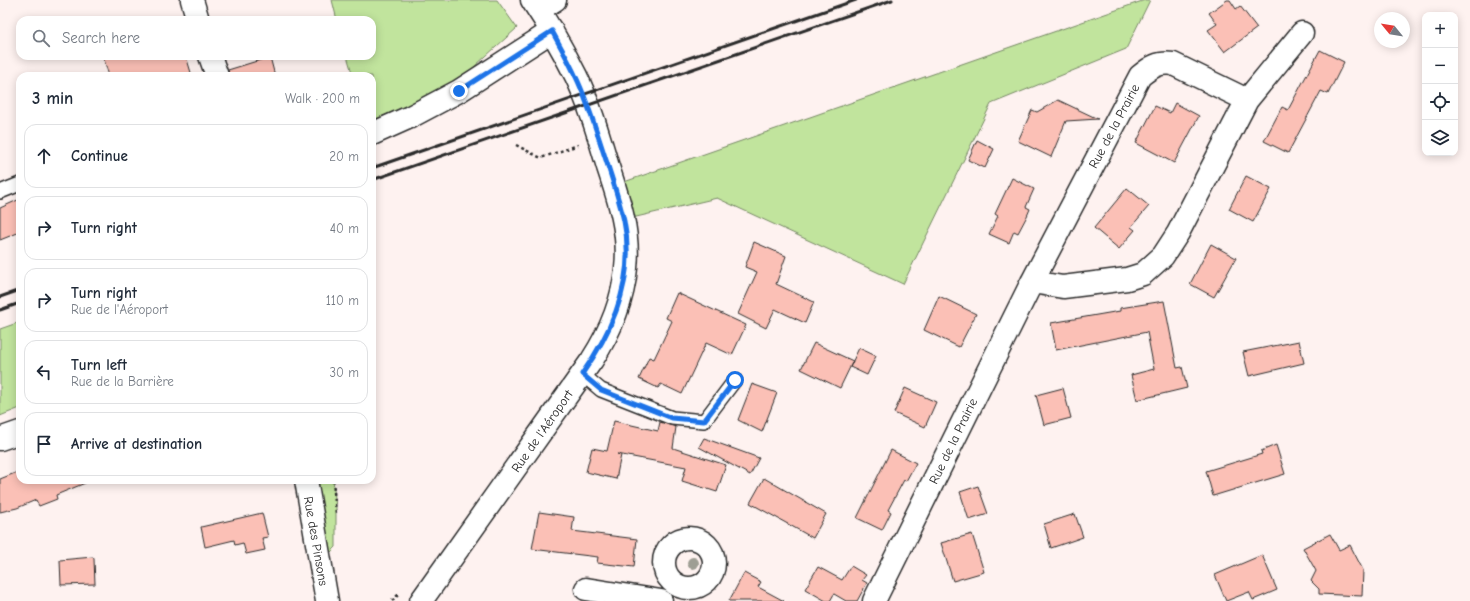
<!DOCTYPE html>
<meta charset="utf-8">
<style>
body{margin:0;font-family:"Comic Neue",sans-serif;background:#f2f2f3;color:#1f2937}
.controls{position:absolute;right:12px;top:12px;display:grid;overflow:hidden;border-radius:8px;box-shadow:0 2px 10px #0003}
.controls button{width:36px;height:36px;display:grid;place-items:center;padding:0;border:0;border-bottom:1px solid #e0e1e3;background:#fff;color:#1f2937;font:20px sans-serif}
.compass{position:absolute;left:1374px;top:12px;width:36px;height:36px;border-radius:50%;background:#fff;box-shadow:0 2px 10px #0003;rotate:300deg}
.stop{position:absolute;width:12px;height:12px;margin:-9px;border:3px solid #1a73e8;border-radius:50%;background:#fff}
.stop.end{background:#1a73e8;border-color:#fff;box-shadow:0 1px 4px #0008}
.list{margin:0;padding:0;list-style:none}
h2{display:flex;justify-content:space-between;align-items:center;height:52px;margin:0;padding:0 16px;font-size:17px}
h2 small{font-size:13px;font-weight:400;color:#747a83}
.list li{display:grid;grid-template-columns:26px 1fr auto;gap:12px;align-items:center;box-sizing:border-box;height:64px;margin:0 8px 8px;padding:0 8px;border:1px solid #e0e1e3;border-radius:12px}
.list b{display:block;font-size:15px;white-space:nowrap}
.list p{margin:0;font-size:13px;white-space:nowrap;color:#747a83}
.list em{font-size:13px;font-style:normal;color:#747a83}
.icon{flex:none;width:22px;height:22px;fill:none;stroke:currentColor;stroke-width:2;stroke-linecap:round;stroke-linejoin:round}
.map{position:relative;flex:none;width:1470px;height:601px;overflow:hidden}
.search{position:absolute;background:#fff;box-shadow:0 2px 10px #0003;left:16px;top:16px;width:360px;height:44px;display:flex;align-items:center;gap:10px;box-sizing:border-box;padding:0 14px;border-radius:12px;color:#747a83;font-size:15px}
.panel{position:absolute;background:#fff;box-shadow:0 2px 10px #0003;left:16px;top:72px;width:360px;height:412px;border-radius:12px}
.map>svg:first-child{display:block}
.green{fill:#c1e49d;stroke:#768864}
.building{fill:#fbc0b6;stroke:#2b2b2b}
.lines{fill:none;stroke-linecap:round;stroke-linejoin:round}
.lane-casing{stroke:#2b2b2b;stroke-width:16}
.street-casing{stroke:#2b2b2b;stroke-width:25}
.secondary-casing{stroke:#2b2b2b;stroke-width:25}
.path{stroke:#2b2b2b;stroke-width:2.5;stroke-dasharray:3 3;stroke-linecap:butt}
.lane{stroke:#fff;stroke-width:13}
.street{stroke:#fff;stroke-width:22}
.secondary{stroke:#fff;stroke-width:22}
.rail{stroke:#2b2b2b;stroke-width:3}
.tree{fill:#9e9e94}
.route{stroke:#1a73e8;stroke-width:5}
.labels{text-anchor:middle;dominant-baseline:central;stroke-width:3;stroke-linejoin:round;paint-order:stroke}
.street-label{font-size:13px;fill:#2b2b2b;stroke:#fff}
</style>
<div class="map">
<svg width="1470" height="601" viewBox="0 0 1470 601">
<rect width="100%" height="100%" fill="#fef2f0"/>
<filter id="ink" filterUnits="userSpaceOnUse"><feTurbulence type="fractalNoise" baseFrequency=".025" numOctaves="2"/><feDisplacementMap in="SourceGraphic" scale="8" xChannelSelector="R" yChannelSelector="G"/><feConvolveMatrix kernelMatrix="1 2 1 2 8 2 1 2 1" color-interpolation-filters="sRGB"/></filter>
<g filter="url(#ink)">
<path class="green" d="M332,0H497L517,28L454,85L372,121V76H353L347,56H372V20H337Z
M1145,0H1150L1126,49L991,104L903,284L717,198L632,218L624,182Z
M20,322V408L0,416V329Z
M315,480H333L336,507V547L327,556Z"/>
<path class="building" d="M1227,0H1230L1236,9L1240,6L1257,28L1225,52L1208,30L1217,24L1209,13Z
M1320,50L1344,62L1328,94L1321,91L1288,153L1264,141L1282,107L1288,110Z
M103,56H186L192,76H109Z
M270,57L275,76H229L228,70Z
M1058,100L1098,119L1066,121L1051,157L1018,141L1032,110L1037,112Z
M1175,103L1199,116L1174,163L1136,143L1155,106L1170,113Z
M977,140L994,149L985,168L968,160Z
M1246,176L1271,189L1253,222L1229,209Z
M1012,178L1034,189L1026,207L1030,209L1027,216L1018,233L1014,231L1009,243L989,234L998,216L995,214Z
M1127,188L1149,206L1131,227L1135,230L1119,249L1094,228Z
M20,199V232L0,240V208Z
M754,242L786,256L776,284L814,302L805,323L775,309L766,328L738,314L757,272L745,267Z
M1211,244L1236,258L1214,297L1190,284Z
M677,293L746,325L732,355L706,343L682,394L661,384L658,388L639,379L649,357L654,359L672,321L666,318Z
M939,296L976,314L959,347L924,330Z
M1164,301L1177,368L1182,367L1187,388L1137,400L1131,375L1154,369L1147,332L1056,350L1051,323L1120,311V308Z
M1299,341L1304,363L1249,376L1243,352Z
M814,343L853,361L840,388L801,369Z
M859,348L876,356L867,375L850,367Z
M752,384L777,393L762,432L738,420Z
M905,388L936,402L925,427L894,413Z
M1063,388L1071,418L1044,425L1036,395Z
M614,421L658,431L660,422L676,427L673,448L726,465L717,492L682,481L686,467L617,454L621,455L616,479L586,472L592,448L607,451Z
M704,438L759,458L750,475L699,447Z
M1276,445L1285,474L1213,496L1206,471L1262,454L1261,451Z
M891,450L916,463L906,481L904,480L888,510L891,512L882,530L857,518Z
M20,471V480L90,481L56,495L57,499L39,506L36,500L17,508L0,512V479Z
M764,478L826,514L813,538L750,503Z
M978,486L988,514L969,520L960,492Z
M539,512L574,517L572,531L637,539L634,567L597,563L598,557L532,549Z
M262,513L268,537L262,538L265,550L246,554L243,543L235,545L234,540L205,547L201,527Z
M1075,514L1083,537L1051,548L1044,524Z
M972,534L984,572L953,581L941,543Z
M1330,534L1339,550L1350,545L1363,570L1362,596L1319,594V589L1311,581L1316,571L1303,548Z
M1262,555L1277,590L1253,600L1249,592L1226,601L1215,575Z
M93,557L94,559L95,584L61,585L60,560Z
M851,566L866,575L862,580L867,583L857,601H846L834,594L830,601H826L805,589L818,567L842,580Z
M744,573L761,582L758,587L784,601H729Z"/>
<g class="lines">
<g class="lane-casing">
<path id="lane" d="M0,192L20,184
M582,374L601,390L672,418L704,421L735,380"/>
</g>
<g class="street-casing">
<path id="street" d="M192,0L198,20
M539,10L555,0
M210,56L217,76
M372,134L410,117L459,91L552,31
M1032,282L1063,287L1127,279L1143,274L1163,256L1178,233L1247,100L1302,33
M0,439L20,432
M306,480L327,601
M664 563a25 25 0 1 1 50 0a25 25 0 1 1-50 0Z
M586,589L661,601
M874,601L1032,282L1140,76C1151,67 1158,62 1173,64L1247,100"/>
</g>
<g class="secondary-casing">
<path id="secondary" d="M421,601L592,360C610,332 623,302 626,268C630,233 619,200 608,167C599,137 590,105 576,76C563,50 548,24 532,0"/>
</g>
<path class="path" d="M516,145L541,158L578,145
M333,480L336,514
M392,601L399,594"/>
<use href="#lane" class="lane"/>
<use href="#street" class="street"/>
<use href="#secondary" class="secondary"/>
<path class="rail" d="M372,168L856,0
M372,180L892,0
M0,297L20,290
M0,310L20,303"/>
</g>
<circle class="tree" cx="693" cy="563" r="6"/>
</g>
<g class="lines" filter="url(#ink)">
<path class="route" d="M459,91L552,31C560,46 569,61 576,77C588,102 596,130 605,157C612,178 619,199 624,221C636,277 613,330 582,374L601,390L672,418L704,421L735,380"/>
</g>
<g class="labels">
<g class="street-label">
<text transform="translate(1114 126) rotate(-62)">Rue de la Prairie</text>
<text transform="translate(542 431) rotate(-55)">Rue de l'Aéroport</text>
<text transform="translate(953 441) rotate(-64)">Rue de la Prairie</text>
<text transform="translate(316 541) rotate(80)">Rue des Pinsons</text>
</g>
</g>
</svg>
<div class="controls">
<button>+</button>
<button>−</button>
<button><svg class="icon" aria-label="locate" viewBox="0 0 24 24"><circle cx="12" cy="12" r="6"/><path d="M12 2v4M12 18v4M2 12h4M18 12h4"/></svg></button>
<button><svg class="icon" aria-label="layers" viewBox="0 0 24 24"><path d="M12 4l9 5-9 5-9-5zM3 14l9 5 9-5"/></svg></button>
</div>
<svg class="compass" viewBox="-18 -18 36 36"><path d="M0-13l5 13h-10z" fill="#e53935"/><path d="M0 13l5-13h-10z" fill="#747a83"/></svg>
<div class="stop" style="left:735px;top:380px"></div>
<div class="stop end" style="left:459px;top:91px"></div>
<div class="search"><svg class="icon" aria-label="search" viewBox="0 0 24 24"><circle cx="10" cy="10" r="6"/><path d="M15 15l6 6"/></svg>Search here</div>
<section class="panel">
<h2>3 min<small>Walk · 200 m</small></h2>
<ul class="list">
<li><svg class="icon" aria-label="ahead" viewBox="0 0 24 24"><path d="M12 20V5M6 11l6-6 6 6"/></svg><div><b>Continue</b></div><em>20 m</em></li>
<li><svg class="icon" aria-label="right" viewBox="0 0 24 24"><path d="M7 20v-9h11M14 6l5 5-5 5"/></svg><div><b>Turn right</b></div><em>40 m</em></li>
<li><svg class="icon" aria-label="right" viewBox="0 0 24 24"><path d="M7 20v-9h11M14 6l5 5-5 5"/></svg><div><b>Turn right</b><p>Rue de l'Aéroport</p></div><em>110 m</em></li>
<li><svg class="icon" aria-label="left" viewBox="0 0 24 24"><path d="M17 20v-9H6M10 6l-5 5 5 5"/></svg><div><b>Turn left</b><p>Rue de la Barrière</p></div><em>30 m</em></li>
<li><svg class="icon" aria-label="arrive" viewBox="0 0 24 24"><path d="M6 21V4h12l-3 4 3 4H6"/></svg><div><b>Arrive at destination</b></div></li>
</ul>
</section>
</div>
